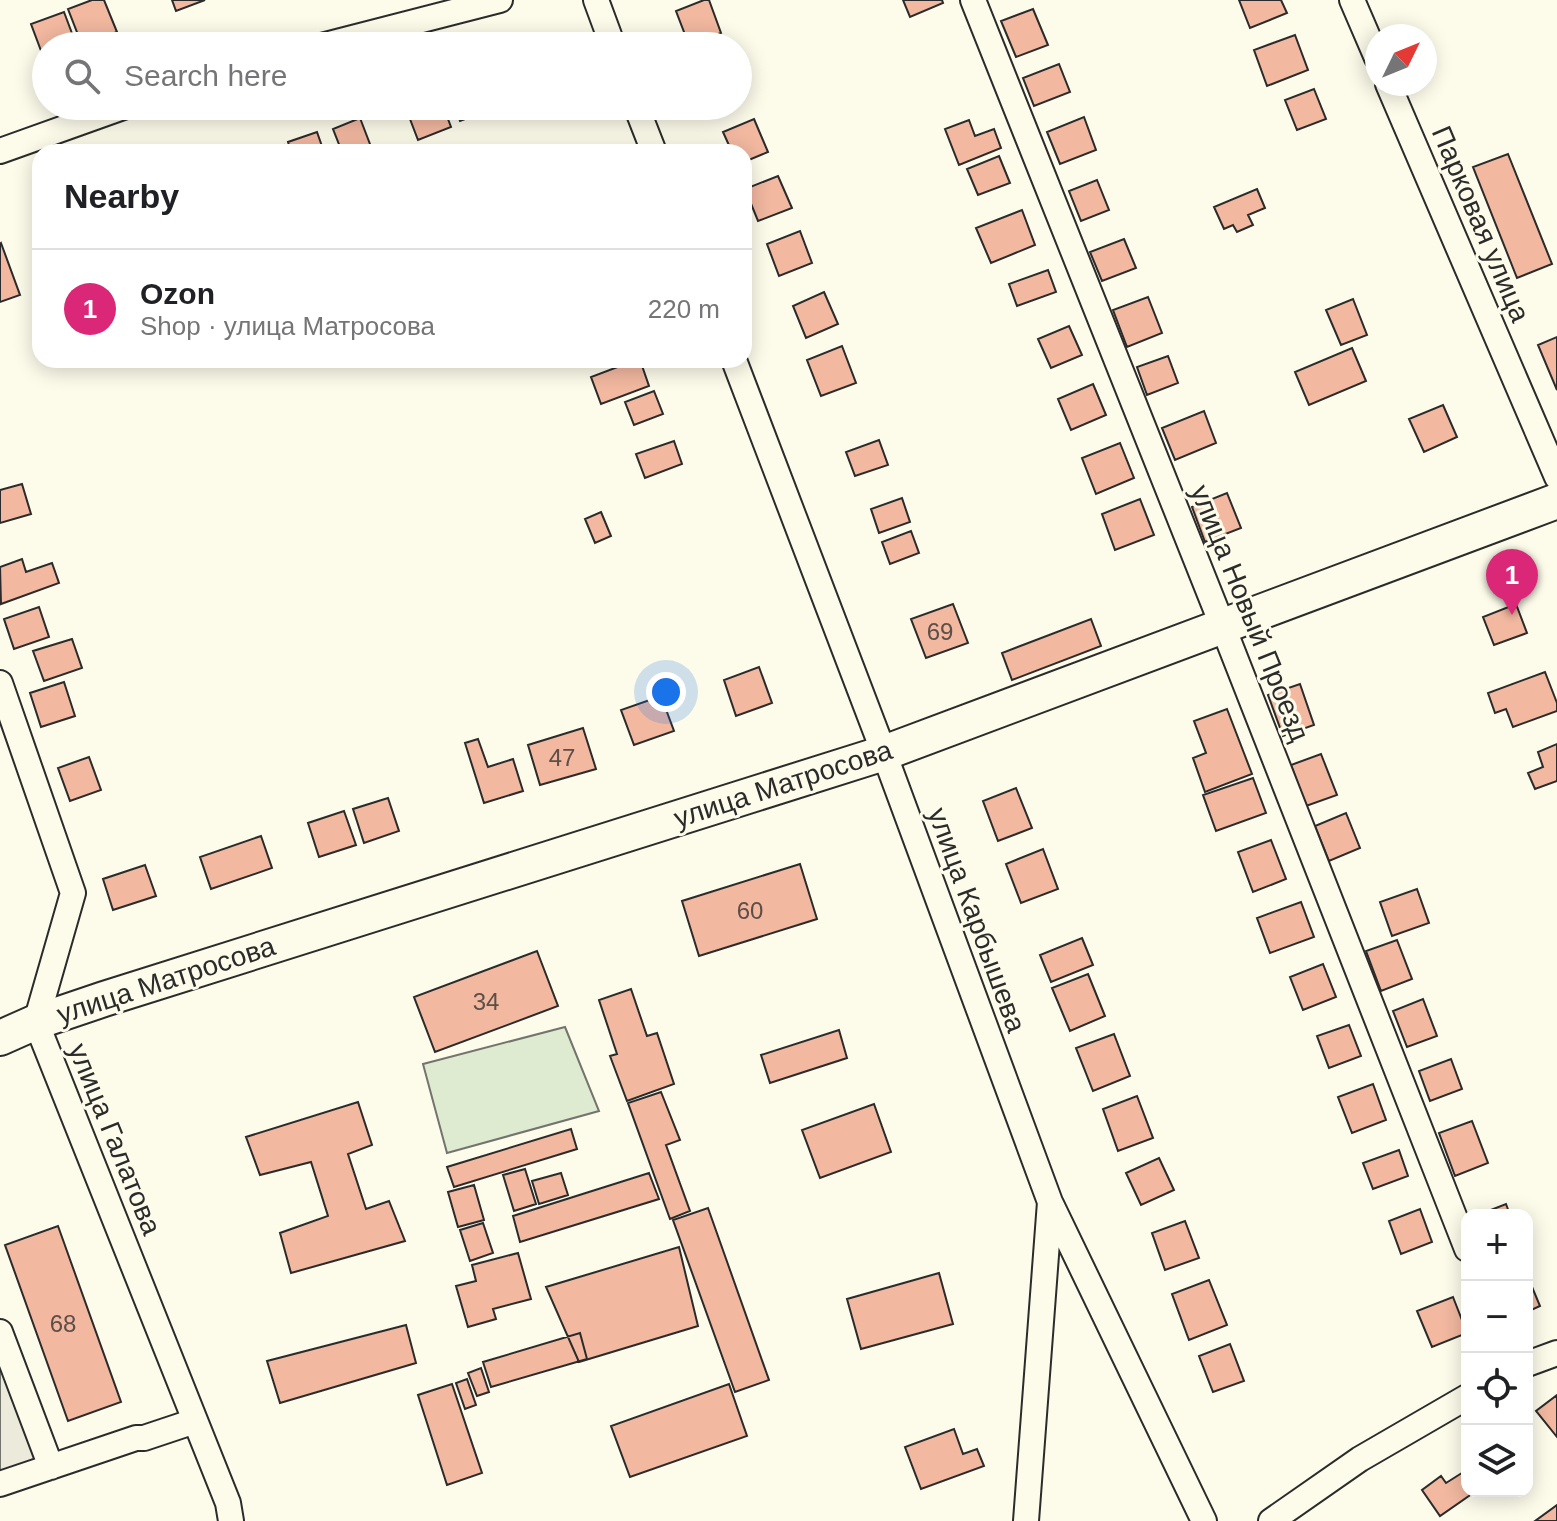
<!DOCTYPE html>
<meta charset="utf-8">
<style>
body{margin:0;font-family:Helvetica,sans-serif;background:#f2f2f2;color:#202124}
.controls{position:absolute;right:24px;bottom:24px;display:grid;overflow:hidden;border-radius:16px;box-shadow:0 4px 20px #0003}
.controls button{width:72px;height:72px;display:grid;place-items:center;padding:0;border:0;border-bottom:2px solid #e0e0e0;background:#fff;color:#202124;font:40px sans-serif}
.compass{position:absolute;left:1365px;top:24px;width:72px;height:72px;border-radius:50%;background:#fff;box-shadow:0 4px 20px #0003;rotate:47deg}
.you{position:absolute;left:666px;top:692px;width:28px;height:28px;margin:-20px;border:6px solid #fff;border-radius:50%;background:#1a73e8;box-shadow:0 0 0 12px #1a73e833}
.badge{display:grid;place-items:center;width:52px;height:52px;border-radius:50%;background:#db2777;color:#fff;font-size:26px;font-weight:700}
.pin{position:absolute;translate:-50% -66px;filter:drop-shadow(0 2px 4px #0008)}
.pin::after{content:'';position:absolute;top:42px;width:28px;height:24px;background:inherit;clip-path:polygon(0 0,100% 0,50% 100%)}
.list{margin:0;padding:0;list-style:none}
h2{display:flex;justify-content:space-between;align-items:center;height:104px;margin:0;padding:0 32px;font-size:34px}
h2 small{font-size:26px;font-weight:400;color:#757577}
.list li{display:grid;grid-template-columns:52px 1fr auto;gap:24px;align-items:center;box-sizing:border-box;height:120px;padding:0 32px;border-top:2px solid #e0e0e0}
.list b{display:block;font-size:30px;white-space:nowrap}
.list p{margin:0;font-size:26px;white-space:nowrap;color:#757577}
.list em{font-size:26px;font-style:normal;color:#757577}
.icon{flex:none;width:44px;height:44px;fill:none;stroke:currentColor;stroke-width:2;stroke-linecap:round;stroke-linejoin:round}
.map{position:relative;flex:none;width:1557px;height:1521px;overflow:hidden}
.search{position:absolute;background:#fff;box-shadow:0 4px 20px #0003;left:32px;top:32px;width:720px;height:88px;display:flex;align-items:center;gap:20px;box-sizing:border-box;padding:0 28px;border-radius:44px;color:#757577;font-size:30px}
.panel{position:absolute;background:#fff;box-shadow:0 4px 20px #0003;left:32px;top:144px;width:720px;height:224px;border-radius:24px}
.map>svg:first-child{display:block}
.green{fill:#deebd1;stroke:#74746e;stroke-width:2}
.parking{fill:#eceadb;stroke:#74746e;stroke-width:2}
.building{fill:#f2b8a0;stroke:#2b2b2b;stroke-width:2}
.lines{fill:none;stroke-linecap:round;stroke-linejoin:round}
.street-casing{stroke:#2b2b2b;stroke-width:28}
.secondary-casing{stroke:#2b2b2b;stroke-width:38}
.street{stroke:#fdfbea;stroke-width:24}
.secondary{stroke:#fdfbea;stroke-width:34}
.labels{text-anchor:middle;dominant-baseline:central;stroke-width:6;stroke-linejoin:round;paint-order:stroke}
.number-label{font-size:24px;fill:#5d4e48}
.street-label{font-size:28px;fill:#2b2b2b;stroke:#fdfbea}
</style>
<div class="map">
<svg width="1557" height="1521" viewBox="0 0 1557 1521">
<rect width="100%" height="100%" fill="#fdfbea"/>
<path class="green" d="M565,1027L599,1111L447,1153L423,1064Z"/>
<path class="parking" d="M0,1350L43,1464L0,1475Z"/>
<path class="building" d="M92,0H104L117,32L82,45L68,9Z
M172,0H205L176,11Z
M704,0H709L721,33L689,45L676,11Z
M903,0H942L943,3L910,17Z
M1239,0H1281L1287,13L1250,28Z
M1033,9L1048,45L1016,57L1001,21Z
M64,12L76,44L46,46V56H43L31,24Z
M1295,35L1308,70L1267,86L1254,50Z
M1059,64L1070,92L1034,106L1023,78Z
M1314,89L1326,119L1297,130L1285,100Z
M405,106H443L451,127L418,140Z
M455,106H494L495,108L460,121Z
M709,106H730L712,113Z
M1084,117L1096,150L1060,164L1047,132Z
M360,118L373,152H342L333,129Z
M754,119L768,152L744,162V152H732L723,132Z
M969,120L975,136L994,129L1001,148L959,165L945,129Z
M317,132L324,152H291L288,142Z
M284,145L287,152H265Z
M1508,154L1552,264L1517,278L1473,167Z
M999,156L1010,183L978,195L967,169Z
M778,176L792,208L758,221L745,189Z
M1097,180L1109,210L1081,221L1069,191Z
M1257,189L1265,208L1248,215L1253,225L1237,232L1233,225L1224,229L1214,207Z
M1022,210L1035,245L991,263L976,228Z
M800,231L812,263L779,276L767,244Z
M1124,239L1136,268L1102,281L1090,252Z
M1,243L20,295L0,302V244Z
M1048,270L1056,292L1017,306L1009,284Z
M824,292L838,324L806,338L793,306Z
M1148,297L1162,333L1127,347L1113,310Z
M1353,299L1367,335L1341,345L1326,310Z
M1069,326L1082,355L1051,368L1038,339Z
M1557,337V390L1538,345Z
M842,346L856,383L821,396L807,360Z
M1352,348L1366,381L1309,405L1295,372Z
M1168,356L1178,383L1147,395L1137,367Z
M636,360H640L649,386L601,404L591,377Z
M1093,384L1106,415L1071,430L1058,399Z
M654,391L663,414L634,425L625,402Z
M1443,405L1457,437L1424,452L1409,419Z
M1204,411L1216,443L1175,460L1162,428Z
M879,440L888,465L855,476L846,452Z
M674,441L682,464L645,478L636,454Z
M1120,443L1134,478L1096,494L1082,458Z
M22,484L31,514L0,523V490Z
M1227,493L1241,528L1205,542L1192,507Z
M902,498L910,522L879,533L871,509Z
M1140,499L1154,535L1115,550L1102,514Z
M601,512L611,536L595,543L585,519Z
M911,531L919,553L890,564L882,542Z
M22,559L26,572L52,563L59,583L1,604L0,567Z
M953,604L968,643L926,658L911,619Z
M1516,604L1527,633L1494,645L1483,617Z
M39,607L49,637L14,649L4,619Z
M1091,619L1101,646L1012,680L1002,653Z
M72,639L82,668L44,681L33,651Z
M759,667L772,703L736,716L724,680Z
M1545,672L1557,703V711L1513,727L1506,709L1495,713L1488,693Z
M64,682L75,716L41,727L30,693Z
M1300,684L1314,725L1283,736L1268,695Z
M661,696L674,731L634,745L621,710Z
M1227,709L1252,774L1205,792L1193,758L1206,753L1194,721Z
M583,728L596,769L540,785L528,745Z
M478,739L488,767L513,759L523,791L484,803L465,743Z
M1557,744V781L1535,789L1528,773L1543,767L1538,752Z
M1321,754L1337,795L1306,806L1291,765Z
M89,757L101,790L70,801L58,768Z
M1253,778L1266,813L1216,831L1203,795Z
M1016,788L1032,828L998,841L983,801Z
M388,798L399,831L364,843L353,809Z
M344,811L356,845L319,857L308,823Z
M1346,813L1360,848L1329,861L1315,826Z
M261,836L272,868L211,889L200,857Z
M1271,840L1286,879L1253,892L1238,852Z
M1043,849L1058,889L1021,903L1006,864Z
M800,864L817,919L699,956L682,901Z
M145,865L156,896L113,910L103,879Z
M1417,889L1429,923L1392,936L1380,902Z
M1301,902L1314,937L1270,953L1257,918Z
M1082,938L1093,965L1051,982L1040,955Z
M1397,940L1412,979L1381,991L1366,951Z
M537,951L558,1006L435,1052L414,997Z
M1323,964L1336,997L1303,1010L1290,977Z
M1088,974L1105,1016L1070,1031L1052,988Z
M631,989L647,1036L657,1033L674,1084L627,1101L610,1056L617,1054L599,1000Z
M1423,999L1437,1036L1407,1047L1393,1011Z
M1349,1025L1361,1056L1329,1068L1317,1036Z
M839,1030L847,1058L770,1083L761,1055Z
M1114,1034L1130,1076L1093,1091L1076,1048Z
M1451,1059L1462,1089L1430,1101L1419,1071Z
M1373,1084L1386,1120L1352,1133L1338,1097Z
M661,1092L680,1140L666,1145L690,1211L670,1219L628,1103Z
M1137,1096L1153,1138L1118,1151L1103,1109Z
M358,1102L372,1145L348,1154L366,1209L389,1201L405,1241L291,1273L280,1233L328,1216L311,1162L260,1175L246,1137Z
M874,1104L891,1152L820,1178L802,1130Z
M1472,1121L1488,1163L1455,1176L1439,1133Z
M571,1129L577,1149L454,1187L447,1167Z
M1399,1150L1408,1176L1373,1189L1363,1163Z
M1159,1158L1174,1190L1141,1205L1126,1173Z
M525,1169L536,1204L514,1211L503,1175Z
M561,1173L568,1195L539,1204L532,1181Z
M649,1173L659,1199L520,1242L513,1216Z
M474,1185L484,1220L458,1227L448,1192Z
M1506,1204L1510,1215H1478Z
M708,1208L769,1380L735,1392L673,1220Z
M1420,1209L1432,1242L1401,1254L1389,1221Z
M1185,1221L1199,1258L1165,1270L1152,1233Z
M483,1223L493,1253L470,1261L460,1230Z
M58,1226L121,1402L68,1421L5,1245Z
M679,1247L698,1326L579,1362L546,1287Z
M518,1253L531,1299L493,1309L496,1319L468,1327L456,1286L476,1281L472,1265Z
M939,1273L953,1324L861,1349L847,1299Z
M1527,1275L1540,1306L1527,1312Z
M1209,1280L1227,1325L1189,1340L1172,1294Z
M1453,1297L1467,1333L1432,1347L1417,1311Z
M406,1325L416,1363L280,1403L267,1361Z
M580,1333L587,1359L491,1387L483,1362Z
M1230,1344L1244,1381L1213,1392L1199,1356Z
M481,1368L489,1392L477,1396L468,1373Z
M467,1379L476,1405L465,1409L456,1383Z
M452,1384L482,1473L447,1485L418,1395Z
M729,1384L747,1436L630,1477L611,1426Z
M1557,1395V1437L1536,1411Z
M954,1429L963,1454L977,1449L984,1466L921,1489L905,1447Z
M1465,1471L1467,1474V1491H1476L1440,1516L1422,1490L1441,1476L1446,1483Z
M1557,1505V1521H1535Z"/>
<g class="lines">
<g class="street-casing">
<path id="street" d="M596,0L613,46
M973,0L1223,627L1467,1249
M1352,0L1377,58
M321,46L500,0
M1388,84L1557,477
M636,106L654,152
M0,151L126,106
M734,360L884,753L1050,1202L1026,1521
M0,683L73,893L36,1022L228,1503L231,1521
M1051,1204L1204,1521
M0,1332L51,1467
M1527,1364L1557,1353
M0,1484L136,1438H144L195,1421
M1271,1521L1360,1459L1467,1397"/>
</g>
<g class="secondary-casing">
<path id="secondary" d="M0,1038L36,1022L104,999L884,753L1557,501"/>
</g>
<use href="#street" class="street"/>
<use href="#secondary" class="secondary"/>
</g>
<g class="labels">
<g class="number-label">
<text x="940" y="631">69</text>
<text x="562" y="757">47</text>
<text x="750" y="910">60</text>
<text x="486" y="1001">34</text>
<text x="63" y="1323">68</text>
</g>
<g class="street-label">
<text transform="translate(1481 224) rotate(67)">Парковая улица</text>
<text transform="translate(1250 613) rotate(68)">улица Новый Проезд</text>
<text transform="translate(783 784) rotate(-18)">улица Матросова</text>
<text transform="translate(977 920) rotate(70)">улица Карбышева</text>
<text transform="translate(166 980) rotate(-18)">улица Матросова</text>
<text transform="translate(115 1139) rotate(68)">улица Галатова</text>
</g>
</g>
</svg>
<div class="controls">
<button>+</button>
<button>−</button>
<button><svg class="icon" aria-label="locate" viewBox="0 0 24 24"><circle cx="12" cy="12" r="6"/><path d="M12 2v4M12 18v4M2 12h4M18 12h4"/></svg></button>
<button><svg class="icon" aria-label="layers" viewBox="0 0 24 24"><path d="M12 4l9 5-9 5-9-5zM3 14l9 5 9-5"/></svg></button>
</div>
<svg class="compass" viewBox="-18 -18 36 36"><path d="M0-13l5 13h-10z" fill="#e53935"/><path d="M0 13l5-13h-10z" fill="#757577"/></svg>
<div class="you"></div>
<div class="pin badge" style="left:1512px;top:615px">1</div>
<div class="search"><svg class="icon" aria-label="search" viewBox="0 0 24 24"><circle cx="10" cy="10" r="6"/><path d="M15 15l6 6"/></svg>Search here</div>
<section class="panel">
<h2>Nearby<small></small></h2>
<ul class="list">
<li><span class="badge">1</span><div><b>Ozon</b><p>Shop · улица Матросова</p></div><em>220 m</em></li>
</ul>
</section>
</div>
